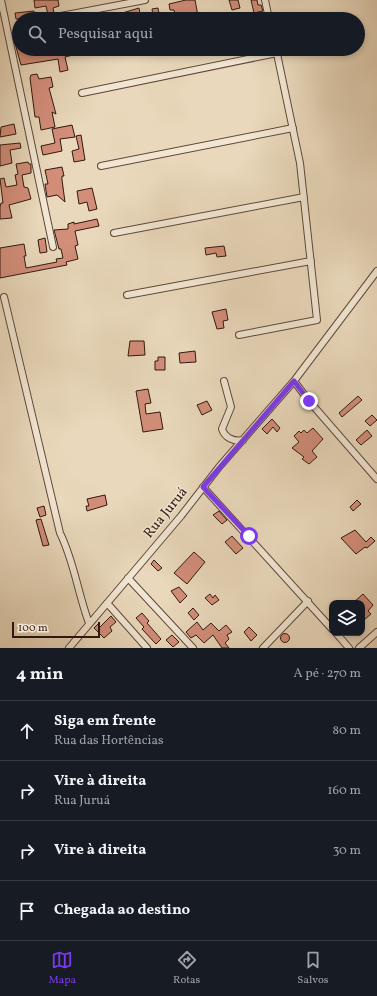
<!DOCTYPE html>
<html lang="pt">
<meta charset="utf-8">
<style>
body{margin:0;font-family:Vollkorn,serif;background:#20242c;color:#f1f3f6}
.controls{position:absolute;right:12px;bottom:12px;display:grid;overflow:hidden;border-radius:8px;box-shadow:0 2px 6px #0003}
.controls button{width:36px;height:36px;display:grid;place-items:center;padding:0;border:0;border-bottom:1px solid #363941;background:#171b24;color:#f1f3f6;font:20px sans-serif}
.scale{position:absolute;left:12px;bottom:10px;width:88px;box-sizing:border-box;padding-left:4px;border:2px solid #32190f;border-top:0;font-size:11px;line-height:14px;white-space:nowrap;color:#32190f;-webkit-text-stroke:3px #f1e6d3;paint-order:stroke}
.stop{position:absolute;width:12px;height:12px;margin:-9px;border:3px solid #7c3aed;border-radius:50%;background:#fff}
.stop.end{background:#7c3aed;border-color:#fff;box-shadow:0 1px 4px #0008}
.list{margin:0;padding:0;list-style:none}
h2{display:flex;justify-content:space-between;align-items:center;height:52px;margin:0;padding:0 16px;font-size:17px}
h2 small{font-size:13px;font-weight:400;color:#9ea1a6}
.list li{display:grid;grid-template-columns:26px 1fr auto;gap:12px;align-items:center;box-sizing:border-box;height:60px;padding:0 16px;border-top:1px solid #363941}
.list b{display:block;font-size:15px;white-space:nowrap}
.list p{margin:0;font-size:13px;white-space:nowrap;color:#9ea1a6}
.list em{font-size:13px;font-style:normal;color:#9ea1a6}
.icon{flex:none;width:22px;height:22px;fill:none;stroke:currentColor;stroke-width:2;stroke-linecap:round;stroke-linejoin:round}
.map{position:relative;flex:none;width:377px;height:648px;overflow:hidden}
.search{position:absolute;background:#171b24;box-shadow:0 2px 6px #0003;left:12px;right:12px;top:12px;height:44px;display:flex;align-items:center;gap:10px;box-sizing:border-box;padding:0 14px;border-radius:22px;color:#9ea1a6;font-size:15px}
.sheet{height:292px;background:#171b24}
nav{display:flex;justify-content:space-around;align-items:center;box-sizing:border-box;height:56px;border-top:1px solid #363941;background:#171b24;font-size:11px;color:#9ea1a6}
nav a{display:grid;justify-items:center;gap:2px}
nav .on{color:#7c3aed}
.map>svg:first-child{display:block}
.building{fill:#d38e7a;stroke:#32190f}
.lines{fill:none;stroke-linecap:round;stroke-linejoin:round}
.minor-casing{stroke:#60493a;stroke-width:8}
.minor{stroke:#f1e6d3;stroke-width:6}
.route{stroke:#7c3aed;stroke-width:5}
.labels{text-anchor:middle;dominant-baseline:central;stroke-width:3;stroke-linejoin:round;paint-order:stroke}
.street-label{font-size:14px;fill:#32190f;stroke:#f1e6d3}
</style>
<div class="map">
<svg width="377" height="648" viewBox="0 0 377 648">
<rect width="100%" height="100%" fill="#e9d8bb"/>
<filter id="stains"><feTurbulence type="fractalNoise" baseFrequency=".005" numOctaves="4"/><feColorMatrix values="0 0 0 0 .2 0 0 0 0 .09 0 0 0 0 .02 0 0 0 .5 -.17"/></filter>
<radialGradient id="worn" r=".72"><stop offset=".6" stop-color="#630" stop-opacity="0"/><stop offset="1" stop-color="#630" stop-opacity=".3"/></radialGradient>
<path class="building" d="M34,0H58L59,6L53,8L55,19H49L46,6L35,8Z
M186,0H195L198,16L176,19L174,10H170L169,4Z
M229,0H238L240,8L232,10Z
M251,0H257L258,5H261L263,11L254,13Z
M139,8L141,19H120L119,14Z
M158,8L159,14L163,13L164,19H155L154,15L153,16L152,9Z
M34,11L36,19H16L15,13Z
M19,34V49H53L54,53L63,51V49H72L73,55L65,57L68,70L60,72L58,59L21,65L13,36Z
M37,74L39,79L51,77L53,87L49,88L56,114L52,112L55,127L41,130L39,117H35L30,78L31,75Z
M14,124L16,134L0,137L1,127Z
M72,125L75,137L60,139L62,151L43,155L41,146L55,143L52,129Z
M81,135L85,160L74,162L72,151L79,149L76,136Z
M20,143L21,148L10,150L12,163L0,166V145Z
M28,162L29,164H31V173L22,175L24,187L28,188L31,199L9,205L12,218L0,219V207L1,203H3L0,179L4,178L6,187L17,185L15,175L18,174L16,164Z
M62,167L64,176H62V180L65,202L57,195L47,197L45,184H48L45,170Z
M92,188L97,209L89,211L87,202L79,204L77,191Z
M97,219L99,226L75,231L78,245L75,246L78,259L66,262L67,265L0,278V248L24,244L26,256H24L26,268L57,262L56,259L63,258L61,249H59L54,230L68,229V224L74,222V224Z
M45,238L47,252L40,253L38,240Z
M224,246L226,256L217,257L216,253L206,255L205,248Z
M226,309L228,320L223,321L224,328L217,329L212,312Z
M130,341H144L145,355L128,356Z
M195,351L196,362L180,363L179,353Z
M158,357H165V370H155V361H158Z
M148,389L151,403L145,404L146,414L160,412L163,429L143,432L136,391Z
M358,396L362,400L342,417L339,413Z
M207,401L212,410L202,415L197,405Z
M372,415L377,420L370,426L365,421Z
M272,419L280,428L277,432L273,427L267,434L262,429Z
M313,428L323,439L312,451L317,457L309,464L302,459L304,457L292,448L299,442L294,436L299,431L301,433L304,430L307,433Z
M367,430L372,436L361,445L356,440Z
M105,495L107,505L87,511L86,506H89L87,499Z
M357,500L361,504L353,511L350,507Z
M44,506L46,515L40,517L37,508Z
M219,511L227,520L222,524L213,515Z
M41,519L49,545L43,546L36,520Z
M355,530L366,542L371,537L375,541L367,548L365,547L356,554L341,538Z
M232,536L243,548L236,554L225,542Z
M194,552L205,562L187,584L174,573Z
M154,560L162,568L158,571L151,564Z
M179,587L187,596L180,603L171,591Z
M210,594L213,598L215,595L219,600L212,605L205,598Z
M363,594L373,605L368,611L371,614L365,619L362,615V603H353Z
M193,608L199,615L194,620L188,613Z
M142,613L149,621L147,623L161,639L156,644L142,629L144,627L136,618Z
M111,616L116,622L110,627L112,631L104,638L94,628L98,624L100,627Z
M197,622L203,630L211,623L219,631L226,625L232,632L227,635L229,639L225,643L229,648H222L213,635L204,643L196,635L191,638L186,632Z
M249,627L257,635L251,641L244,632Z
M280.5 638a4.5 4.5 0 1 1 9 0a4.5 4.5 0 1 1-9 0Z
M172,635L179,642L173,647L166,640Z"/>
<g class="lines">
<g class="minor-casing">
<path id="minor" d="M1,0L53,247
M265,0L269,19
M61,16L145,0
M82,93L277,53
M101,166L293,128
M114,233L304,197
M127,295L311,261
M4,297L60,533C74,561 78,594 89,623
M239,335L317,320L300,163L276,49
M224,381L231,407L222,429C225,438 234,442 243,440
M294,381L309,401L377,479
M203,487L332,629
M128,578L193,648
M107,603L147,648
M336,633L349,648
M69,648L181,516L219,467L294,381L377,271
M263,648L308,601
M359,648L377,632"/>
</g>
<use href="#minor" class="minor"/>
</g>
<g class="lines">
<path class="route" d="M249,536L203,487L294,381L309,401"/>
</g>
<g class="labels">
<g class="street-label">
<text transform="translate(166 513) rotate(-51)">Rua Juruá</text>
</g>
</g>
<rect width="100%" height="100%" filter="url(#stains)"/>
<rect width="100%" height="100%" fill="url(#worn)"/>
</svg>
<div class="controls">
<button><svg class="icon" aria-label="layers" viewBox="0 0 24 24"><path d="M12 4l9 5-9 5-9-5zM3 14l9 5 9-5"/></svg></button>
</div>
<div class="scale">100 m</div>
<div class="stop" style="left:249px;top:536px"></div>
<div class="stop end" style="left:309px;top:401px"></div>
<div class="search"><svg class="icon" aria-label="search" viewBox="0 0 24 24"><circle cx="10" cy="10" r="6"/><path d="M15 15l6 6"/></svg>Pesquisar aqui</div>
</div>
<section class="sheet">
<h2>4 min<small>A pé · 270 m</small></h2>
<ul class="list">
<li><svg class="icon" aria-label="ahead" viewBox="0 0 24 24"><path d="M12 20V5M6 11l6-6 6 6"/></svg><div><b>Siga em frente</b><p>Rua das Hortências</p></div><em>80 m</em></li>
<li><svg class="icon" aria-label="right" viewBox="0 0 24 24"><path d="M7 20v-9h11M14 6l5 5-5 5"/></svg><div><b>Vire à direita</b><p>Rua Juruá</p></div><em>160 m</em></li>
<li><svg class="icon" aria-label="right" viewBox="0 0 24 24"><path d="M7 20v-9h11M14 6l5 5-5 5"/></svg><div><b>Vire à direita</b></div><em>30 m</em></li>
<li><svg class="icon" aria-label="arrive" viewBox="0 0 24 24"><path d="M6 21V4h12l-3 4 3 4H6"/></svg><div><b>Chegada ao destino</b></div></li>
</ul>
</section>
<nav>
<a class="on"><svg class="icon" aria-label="map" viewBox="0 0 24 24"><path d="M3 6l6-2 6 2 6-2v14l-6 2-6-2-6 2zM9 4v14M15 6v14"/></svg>Mapa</a>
<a><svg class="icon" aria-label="directions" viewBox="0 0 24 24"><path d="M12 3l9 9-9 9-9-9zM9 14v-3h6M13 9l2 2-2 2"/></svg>Rotas</a>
<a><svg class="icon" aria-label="saved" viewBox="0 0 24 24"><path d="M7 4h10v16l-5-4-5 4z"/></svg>Salvos</a>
</nav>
